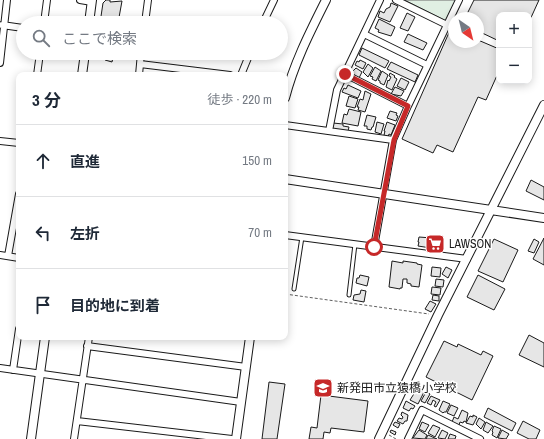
<!DOCTYPE html>
<html lang="ja">
<meta charset="utf-8">
<style>
body{margin:0;font-family:"Archivo Narrow","Noto Sans JP",sans-serif;background:#f2f2f3;color:#1f2937}
.controls{position:absolute;right:12px;top:12px;display:grid;overflow:hidden;border-radius:8px;box-shadow:0 2px 10px #0003}
.controls button{width:36px;height:36px;display:grid;place-items:center;padding:0;border:0;border-bottom:1px solid #e0e1e3;background:#fff;color:#1f2937;font:20px sans-serif}
.compass{position:absolute;left:448px;top:12px;width:36px;height:36px;border-radius:50%;background:#fff;box-shadow:0 2px 10px #0003;rotate:145deg}
.stop{position:absolute;width:12px;height:12px;margin:-9px;border:3px solid #c62828;border-radius:50%;background:#fff}
.stop.end{background:#c62828;border-color:#fff;box-shadow:0 1px 4px #0008}
.list{margin:0;padding:0;list-style:none}
h2{display:flex;justify-content:space-between;align-items:center;height:52px;margin:0;padding:0 16px;font-size:17px}
h2 small{font-size:13px;font-weight:400;color:#747a83}
.list li{display:grid;grid-template-columns:26px 1fr auto;gap:12px;align-items:center;box-sizing:border-box;height:72px;padding:0 16px;border-top:1px solid #e0e1e3}
.list b{display:block;font-size:15px;white-space:nowrap}
.list em{font-size:13px;font-style:normal;color:#747a83}
.icon{flex:none;width:22px;height:22px;fill:none;stroke:currentColor;stroke-width:2;stroke-linecap:round;stroke-linejoin:round}
.map{position:relative;flex:none;width:544px;height:439px;overflow:hidden}
.search{position:absolute;background:#fff;box-shadow:0 2px 10px #0003;left:16px;top:16px;width:272px;height:44px;display:flex;align-items:center;gap:10px;box-sizing:border-box;padding:0 14px;border-radius:22px;color:#747a83;font-size:15px}
.panel{position:absolute;background:#fff;box-shadow:0 2px 10px #0003;left:16px;top:72px;width:272px;height:268px;border-radius:8px}
.map>svg:first-child{display:block}
.green{fill:#e0efe3;stroke:#6a6a6a}
.building{fill:#e6e6e6;stroke:#1a1a1a}
.lines{fill:none;stroke-linecap:round;stroke-linejoin:round}
.lane-casing{stroke:#1a1a1a;stroke-width:5}
.street-casing{stroke:#1a1a1a;stroke-width:8}
.secondary-casing{stroke:#1a1a1a;stroke-width:10}
.path{stroke:#5f5f5f;stroke-width:1;stroke-dasharray:3 2;stroke-linecap:butt}
.lane{stroke:#fff;stroke-width:3}
.street{stroke:#fff;stroke-width:6}
.secondary{stroke:#fff;stroke-width:8}
.route{stroke:#c62828;stroke-width:5}
.labels{text-anchor:middle;dominant-baseline:central;stroke-width:3;stroke-linejoin:round;paint-order:stroke}
.poi-label{font-size:12px;fill:#1a1a1a;stroke:#fff;text-anchor:start}
</style>
<div class="map">
<svg width="544" height="439" viewBox="0 0 544 439">
<rect width="100%" height="100%" fill="#fff"/>
<path class="green" d="M404,0H456L446,21Z"/>
<path class="building" d="M106,0H110V2L122,1L118,23H100L103,3Z
M474,0H539L529,22V15H499V41L478,31V18H465Z
M391,3L398,6L390,22L378,17L380,11L384,13L386,9L390,7Z
M407,13L415,17L408,31L400,28Z
M379,19L395,27L391,36L378,32L379,30L375,28Z
M451,28L454,29V42H478V40L499,49V71L486,100L478,97L453,152L437,145L433,153L402,139Z
M408,34L427,43L423,50L404,42Z
M362,48L389,61L385,68L359,55Z
M104,53H114L112,62L105,60L106,57H103Z
M360,60L366,63L363,69L355,65L357,61L359,62Z
M391,62L418,75L415,82L387,69Z
M368,64L373,68L368,77L363,72Z
M375,67L381,71L376,81L372,79L373,77L370,76Z
M356,68L362,72L359,78L351,73Z
M382,71L388,75L384,85L380,83V81L378,80Z
M390,73L395,76L394,77L397,79L392,90L386,87L388,80L389,81L391,77L389,76Z
M401,78L409,82L405,90L397,86Z
M348,85L361,91L358,98L342,92L344,88L346,89Z
M395,87L404,91L401,96L391,94Z
M365,91L371,94L365,112L358,110L359,107H357L360,99L363,100Z
M349,96L358,99L355,108L346,106Z
M349,109L361,112L358,126L342,123L344,114L347,115Z
M390,111L397,113L396,115L398,116L396,121L387,118Z
M367,115L376,117L373,127H372L371,130L367,129V126H364Z
M377,122L384,124L381,134L375,132Z
M387,122L395,125L391,135L389,134L388,137L384,135L385,131H384Z
M333,123L343,124V126L349,127L348,131L332,129Z
M531,180L544,187V200L526,191Z
M419,237L432,238V237L439,239L437,249L418,246L419,242H418Z
M544,238V265L533,259Z
M494,239L518,250L503,282L478,271Z
M534,239L539,242L534,253L528,251Z
M392,261L403,263V261L417,263V264L422,265L419,287L411,286V284L407,283V279H403L402,288H400V289L389,287Z
M432,267L441,268L440,277L431,276Z
M446,267L452,270L448,278L442,274Z
M360,275L369,277L367,286L356,283L357,278H359Z
M478,275L505,289L494,310L467,297Z
M436,279L444,280L443,287L435,286Z
M432,287L441,288L440,295L431,294Z
M361,290L366,291L364,302L353,300L354,295L360,294Z
M433,295L439,296V301L432,300Z
M430,301L436,304L431,312L425,309Z
M529,335L544,343V367L519,355Z
M444,341L457,347L458,344L481,355L483,351L493,356L472,400L426,377Z
M269,382L285,384L277,439H262Z
M417,389L424,392L418,404L410,400Z
M426,392L430,394L425,403L421,401Z
M321,395L368,401L364,432L331,428L330,433L324,432L323,439H309L311,427L317,428Z
M431,396L440,400L436,407L434,406L436,402L433,400L431,405L427,403Z
M406,401L415,406L413,409L411,408L409,411L403,408Z
M443,401L450,404L446,412H444L443,413L439,410Z
M451,405L458,408L454,416L447,413Z
M488,408L516,423L512,431L484,417Z
M462,410L468,413L466,422L464,421L463,423L460,422L459,425L452,422L454,417L458,419Z
M402,412L408,415L407,421H405L403,424L397,421L399,418L402,419L403,417L401,415Z
M473,415L477,417L473,425L466,423L470,416L473,417Z
M479,418L485,422L481,429L476,424Z
M523,421L540,430L536,439H529L517,433Z
M395,422L400,424L398,428L393,425Z
M422,422L429,425L425,432L419,429Z
M486,422L493,426L488,433L483,430Z
M433,425L440,428L435,437L428,433Z
M494,426L501,429L497,438L492,435L493,432L492,431Z
M391,430L396,432L395,435L390,432Z
M419,430L427,435L425,439L413,438Z
M442,430L448,433L445,439L438,438Z
M502,430L509,434L506,439L498,438Z
M450,434L456,436L455,439H448Z
M428,435L437,439H426Z"/>
<g class="lines">
<g class="lane-casing">
<path id="lane" d="M294,289L302,237
M349,295L355,244"/>
</g>
<g class="street-casing">
<path id="street" d="M80,0L92,2
M396,0L447,25
M145,20L169,23
M44,23L47,0
M145,23L148,0
M263,23L274,0
M2,25L23,28
M364,34L427,65
M0,63L7,0
M140,64L230,75
M345,74L408,106
M37,75L40,53
M139,75L141,53
M241,75L250,53
M285,125L393,140
M329,131L337,90L380,0
M0,141L19,143
M285,235L467,259
M374,247L393,140L408,106L459,0
M0,255L19,258
M8,256L19,194
M87,346L246,367
M0,368L241,402
M13,370L19,329
M77,421L232,439
M74,439L89,337
M408,439L422,410L480,439"/>
</g>
<g class="secondary-casing">
<path id="secondary" d="M89,23L92,0
M82,75L85,53
M285,98C294,63 310,32 326,0
M285,179L544,218
M31,439L45,337
M236,439L250,337
M379,439L438,315L544,105"/>
</g>
<path class="path" d="M285,294L429,314
M389,435L396,439"/>
<use href="#lane" class="lane"/>
<use href="#street" class="street"/>
<use href="#secondary" class="secondary"/>
</g>
<g class="lines">
<path class="route" d="M345,74L408,106L394,140L374,247"/>
</g>
<defs>
<g id="supermarket-square" transform="scale(1)"><rect x="-9" y="-9" width="18" height="18" rx="4" fill="#c62828" stroke="#fff"/><path d="M-6-5.5h2.5l.6 2H6L4.5 2H-2.5L-4.4-4H-6ZM-1.5 3.2a1.3 1.3 0 1 0 .1 0ZM3 3.2a1.3 1.3 0 1 0 .1 0Z" fill="#fff"/></g>
<g id="school-square" transform="scale(1)"><rect x="-9" y="-9" width="18" height="18" rx="4" fill="#c62828" stroke="#fff"/><path d="M0-5L7-2L0 1L-7-2ZM-4 1L0 2.5L4 1V4Q0 6-4 4Z" fill="#fff"/></g>
</defs>
<g fill-rule="evenodd">
<use href="#supermarket-square" x="435" y="244"/>
<use href="#school-square" x="323" y="388"/>
</g>
<g class="labels">
<g class="poi-label">
<text x="449" y="244">LAWSON</text>
<text x="337" y="388">新発田市立猿橋小学校</text>
</g>
</g>
</svg>
<div class="controls">
<button>+</button>
<button>−</button>
</div>
<svg class="compass" viewBox="-18 -18 36 36"><path d="M0-13l5 13h-10z" fill="#e53935"/><path d="M0 13l5-13h-10z" fill="#747a83"/></svg>
<div class="stop" style="left:374px;top:247px"></div>
<div class="stop end" style="left:345px;top:74px"></div>
<div class="search"><svg class="icon" aria-label="search" viewBox="0 0 24 24"><circle cx="10" cy="10" r="6"/><path d="M15 15l6 6"/></svg>ここで検索</div>
<section class="panel">
<h2>3 分<small>徒歩 · 220 m</small></h2>
<ul class="list">
<li><svg class="icon" aria-label="ahead" viewBox="0 0 24 24"><path d="M12 20V5M6 11l6-6 6 6"/></svg><div><b>直進</b></div><em>150 m</em></li>
<li><svg class="icon" aria-label="left" viewBox="0 0 24 24"><path d="M17 20v-9H6M10 6l-5 5 5 5"/></svg><div><b>左折</b></div><em>70 m</em></li>
<li><svg class="icon" aria-label="arrive" viewBox="0 0 24 24"><path d="M6 21V4h12l-3 4 3 4H6"/></svg><div><b>目的地に到着</b></div></li>
</ul>
</section>
</div>
